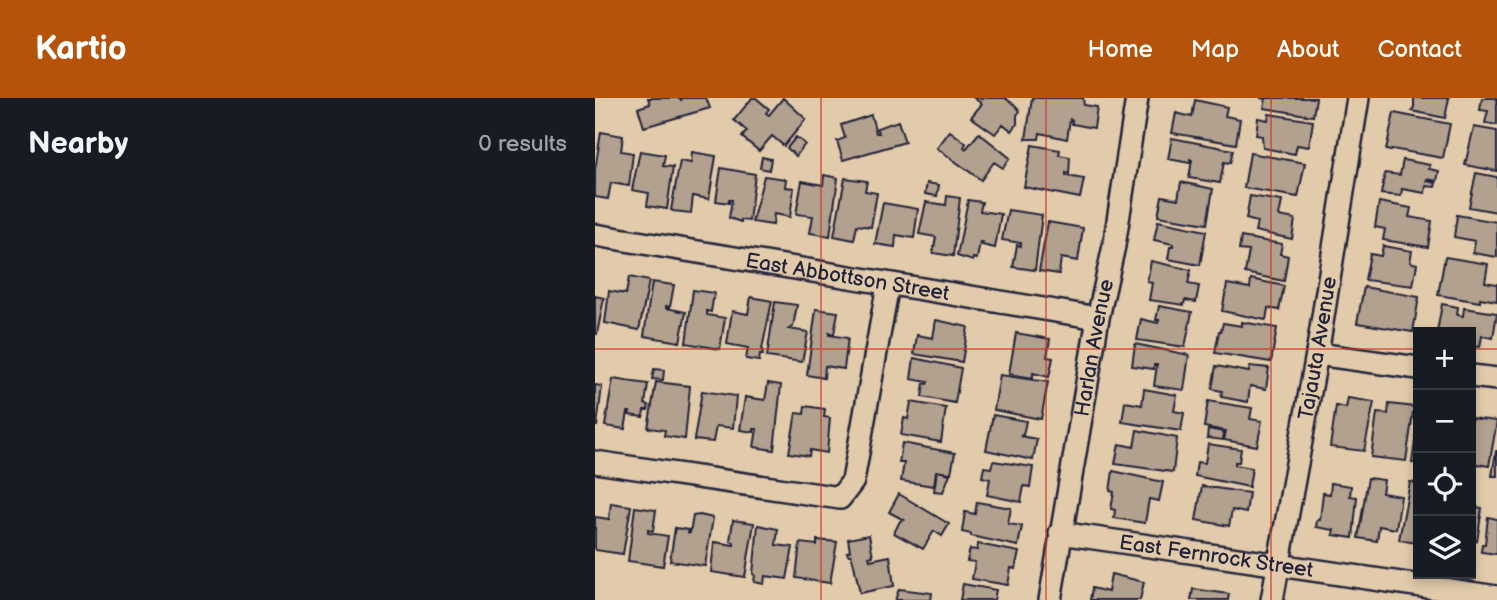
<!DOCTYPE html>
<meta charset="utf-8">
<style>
body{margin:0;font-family:"Balsamiq Sans",sans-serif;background:#242831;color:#f1f3f6}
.controls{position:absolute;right:21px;bottom:21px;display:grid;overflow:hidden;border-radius:0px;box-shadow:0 4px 10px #0003}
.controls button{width:63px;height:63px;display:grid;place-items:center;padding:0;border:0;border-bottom:2px solid #363941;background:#171b24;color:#f1f3f6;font:35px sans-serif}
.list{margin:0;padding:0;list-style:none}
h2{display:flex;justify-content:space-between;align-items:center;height:91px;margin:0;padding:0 28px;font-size:30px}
h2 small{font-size:23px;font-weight:400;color:#9ea1a6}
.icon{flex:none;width:38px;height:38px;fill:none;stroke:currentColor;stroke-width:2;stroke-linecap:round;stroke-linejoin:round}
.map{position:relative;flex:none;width:902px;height:502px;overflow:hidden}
header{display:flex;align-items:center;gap:42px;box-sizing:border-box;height:98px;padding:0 35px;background:#b45309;color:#fff}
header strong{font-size:33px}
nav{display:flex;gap:38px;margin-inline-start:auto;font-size:24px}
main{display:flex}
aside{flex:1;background:#171b24}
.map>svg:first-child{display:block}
.building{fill:#b2a18f;stroke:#22223b;stroke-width:2}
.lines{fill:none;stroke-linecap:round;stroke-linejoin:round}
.street-casing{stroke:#22223b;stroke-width:26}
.street{stroke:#e1cbaa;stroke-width:21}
.grid{fill:none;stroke:#c8321e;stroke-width:2;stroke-opacity:0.55}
.labels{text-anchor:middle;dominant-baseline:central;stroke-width:6;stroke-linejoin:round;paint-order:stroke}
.street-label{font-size:21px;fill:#22223b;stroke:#e1cbaa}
</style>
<header>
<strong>Kartio</strong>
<nav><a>Home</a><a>Map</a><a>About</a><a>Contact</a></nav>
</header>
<main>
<aside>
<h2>Nearby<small>0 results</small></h2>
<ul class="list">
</ul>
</aside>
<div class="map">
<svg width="902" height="502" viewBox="0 0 902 502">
<rect width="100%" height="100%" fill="#e1cbaa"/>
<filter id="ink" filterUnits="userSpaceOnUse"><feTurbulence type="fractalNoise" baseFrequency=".0143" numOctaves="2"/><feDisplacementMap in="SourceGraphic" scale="14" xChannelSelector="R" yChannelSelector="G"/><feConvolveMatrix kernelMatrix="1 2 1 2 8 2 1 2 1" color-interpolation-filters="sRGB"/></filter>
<g filter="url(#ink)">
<path class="building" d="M53,0H85L86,2L88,0H111L115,10L49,29L43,10L55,6Z
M157,0H161L174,11L171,15L174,17L188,0L211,21L189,48L177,38L164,53L147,39L152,33L139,22Z
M379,0H410L421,8L425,13L422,17V26L417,33L408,26L400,36L376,19L387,6Z
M437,0H488L489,7L502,9L499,30L477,26V22L475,21L472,41L445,35L444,41H431Z
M665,0H721L718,18L669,10L671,1Z
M819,0H854L850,20L817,13L819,9Z
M887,0H902V27L890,25L893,13L885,12Z
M600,2L632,9L630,18L645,21L641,46L577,35L581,15L597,19Z
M799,15L855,26L848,60L797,51L796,53L791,52Z
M674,16L718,23L714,49L702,47L700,56L668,50L667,38L661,37L663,20L673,22Z
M276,17L281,35H284L282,30L303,23L310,44L248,62L242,43L250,40L246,27Z
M879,29L902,33V73L870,67Z
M355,33L371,45L369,49L371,51L384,35L415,60L408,70L399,64L386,82L342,50Z
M6,34L28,38L26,53L38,55L34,88L16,85L13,101L0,99V72Z
M201,39L210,46L201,58L192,50Z
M577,40L638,52L635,65L629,64L625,85L594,80L597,62L595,61V65L573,61Z
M437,47L465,52L464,57L475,59L474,76L471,75V78L489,81L485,100L429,89Z
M45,53L70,57L68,68L78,69L72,111L52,108L54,95L37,92Z
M97,54L121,58L114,101L98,98L96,115L78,113L76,112L85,63L96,65Z
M655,55L710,65L703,99L649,90Z
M167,59L176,61L174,72L165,70Z
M808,62L835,67L834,71L844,73L842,83L832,81V83L841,85L840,89L831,88L830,95L807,91L806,98L786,96L790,75L805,77Z
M126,70L160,76L154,123L146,122V124L134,120L137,102H134V105L121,103Z
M881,75L902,79V114L874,109Z
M229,77L243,80L235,138L215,135L218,118L201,116L207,83L228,87Z
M169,78L191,81L190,89L199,90L195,119L179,116L178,127L157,124Z
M250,80L272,83L270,93L282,95L276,129L262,127L259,142L239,138Z
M586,84L618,91L612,126L563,118L567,98L583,101Z
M332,85L344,87L342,98L330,96Z
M352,98L365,100L358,158L338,155L341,139L324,136L331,104L351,107Z
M655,98L687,103L684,118L700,121L697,141L660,133L662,124L651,121Z
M373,102L387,104L385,113L406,116L400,150L387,147L388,144H385L382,161L378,160V163L362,158Z
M784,104L816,110L814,119L837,123L833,149L788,142L790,131L780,129Z
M288,105L323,111L319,140L301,137L300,149L280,146Z
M413,112L447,117L440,172L418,169L422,147L426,148V145L407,142Z
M862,117L902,124V159L878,155L880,143L859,139Z
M563,123L611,133L605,167L573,161L575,149H578V146L559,142Z
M453,124L488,130L483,163L466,160L464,176L444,173Z
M646,139L687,146L685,156L693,158L689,183L650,175L654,153L644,152Z
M788,148L817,153L815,164L822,166L818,188L770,182L775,156L786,158Z
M850,159L893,166L890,184L902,186V203L885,200V204L843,197Z
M556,163L596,172L593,186L604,188L601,204L590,202L589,207L554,202L557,185L552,184Z
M34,179L54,183L44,232L10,225L14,193L31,196Z
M656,181L689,188L684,212L673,210L671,222L627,213L632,186L655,190Z
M57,184L79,187L75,209L71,208V210L91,214L85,244L49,238Z
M769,189L824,199L818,234L762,225Z
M98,192L119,195L116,214L112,213V217L130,220L125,251L91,245Z
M0,198L9,200L2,236H0Z
M156,199L177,203L167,251L168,257H165L164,263L151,261L153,250L132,246L137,213L153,216Z
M180,204L202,207L198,229L194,231L213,234L207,264L172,259Z
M847,206L863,209L862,217L868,218L869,210L902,215L898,240L887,238L885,249L876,248V234H842Z
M564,208L597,214L590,249L542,242L546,221L563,225L564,222H561Z
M221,211L243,214L239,236L234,235V237L253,240L249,271L230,268L229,280L212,277Z
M341,222L373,229L367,264L319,256L322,237L338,240Z
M647,224L682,230L676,264L620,255L624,233H626L628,225L647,228Z
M421,235L455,241L452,259L458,260L454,279L438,275V280L414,276Z
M540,246L594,257L589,292L559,288L562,267H559V271L537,268Z
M319,260L366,270L360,305L327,299L329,285L332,286L333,284L316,281Z
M621,268L654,274L655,268L674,270L671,291L655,288L653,304L626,299L627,293L617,291Z
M59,271L69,272L68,282L57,281Z
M405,277L453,284L446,321L399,312Z
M18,281L53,286L50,306L54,307L53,312H49L48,319L34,317L35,314H33L30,331L10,328Z
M61,284L95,288L90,341L69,338L70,332L53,330Z
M173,285L186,287L179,352L159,349L162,331H159V334L145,332L150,299L170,302Z
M0,287L7,288L2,328H0Z
M549,291L582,297L579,313L589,315L586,333L527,324L530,304L547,307Z
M107,293L141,298L138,330L121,328L118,344L99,342Z
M753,300L779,304L769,353L735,349L741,308L751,310Z
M613,303L657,310L655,321L667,323L662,348L629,342L631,333L609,329Z
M316,304L351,310L346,344L306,337L309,320L313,321Z
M794,306L820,309V315H818L811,363L776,359L782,315L793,316Z
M210,308L230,311L229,319L235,320L232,355L215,352L214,358L194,355L201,315L209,316Z
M398,317L431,323L428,337L425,338L442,341L438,362L391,352Z
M876,320L902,323L894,368L876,365Z
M823,322V366L817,365Z
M613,331L629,334L628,342L612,340Z
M542,332L582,340L578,374L520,366L524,346L539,349Z
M307,345L360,355L356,375L341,373L339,388L306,383L309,365H304Z
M613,346L646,351L644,364H640V367L657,370L654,389L600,378L602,364L610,365Z
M901,353H902V378H897Z
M398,363L438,369L435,389L429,388L426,404L392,397L395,381L387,379L389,369L396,370Z
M342,373L355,376L348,394L339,393Z
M518,373L568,384L564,403L554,401L550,425L519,420L520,412L516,411L519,394L515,393Z
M773,380L789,382L787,395L806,398L801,431L784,428L782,443L763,440Z
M815,384L823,385V450H821L822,445L804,442Z
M736,385L756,388L755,398L762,399L758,440L738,437L739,432L721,429L722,422H725L728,395L735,396Z
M607,388L654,395L651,415L637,412L634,428L601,422Z
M304,396L354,426L347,438L339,433L328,451L299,435L305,423L309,422L294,414Z
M382,404L416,410L413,426L427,428L423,448L376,438V436L367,434L370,414L380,416Z
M16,405L36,408L28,456L0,452V419L14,421Z
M876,408L887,410L882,443L876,442Z
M40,409L61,412L58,433L53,432V435L73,438L68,468L33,463Z
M105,417L118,420L110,468L75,463L80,430L94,432L93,435H95L98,418Z
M893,419L902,421V456L886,454L887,446H890Z
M138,422L159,425L150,479L116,474L119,444L139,447V444L135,443Z
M163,427L183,431L181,447L198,449L192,481L170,478L169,486L159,484L160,477L158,476Z
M274,437L278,458L274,459L275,462L295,458L299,488L265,495L259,467L256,457H253L252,454L255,453L253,441Z
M222,442L242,444L235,485L201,480L205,445L222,447Z
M383,446L424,454L420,471L416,470L413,487L377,481L380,464L372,463L375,451L382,452Z
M516,476L549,484L545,502H495L497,490L513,494Z
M368,486L401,492L399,502H365Z
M304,491L337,495L336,502H300Z
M598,491L634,496L633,502H596Z"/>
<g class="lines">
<g class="street-casing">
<g id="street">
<path id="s1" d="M0,137L503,220"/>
<path d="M722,256L823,270"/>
<path d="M876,278L902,281"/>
<path d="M0,364L245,400L258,383L293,187"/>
<path id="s2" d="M465,435L902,499"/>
<path id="s3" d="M455,502L503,220L519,148L542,0"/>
<path id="s4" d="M677,502L722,256L763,0"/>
</g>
</g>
<use href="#street" class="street"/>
</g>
</g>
<path class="grid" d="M226,0V502M451,0V502M676,0V502M0,251H823M876,251H902"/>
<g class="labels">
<g class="street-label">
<text stroke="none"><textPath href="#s1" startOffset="256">East Abbottson Street</textPath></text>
<text stroke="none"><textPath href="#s3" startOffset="256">Harlan Avenue</textPath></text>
<text stroke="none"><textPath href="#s4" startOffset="256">Tajauta Avenue</textPath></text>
<text stroke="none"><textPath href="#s2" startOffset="158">East Fernrock Street</textPath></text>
</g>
</g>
</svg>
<div class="controls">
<button>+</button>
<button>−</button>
<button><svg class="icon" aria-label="locate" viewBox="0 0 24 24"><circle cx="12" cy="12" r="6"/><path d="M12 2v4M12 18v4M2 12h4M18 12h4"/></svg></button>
<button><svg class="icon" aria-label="layers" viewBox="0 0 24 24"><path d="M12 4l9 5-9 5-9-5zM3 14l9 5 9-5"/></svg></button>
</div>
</div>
</main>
